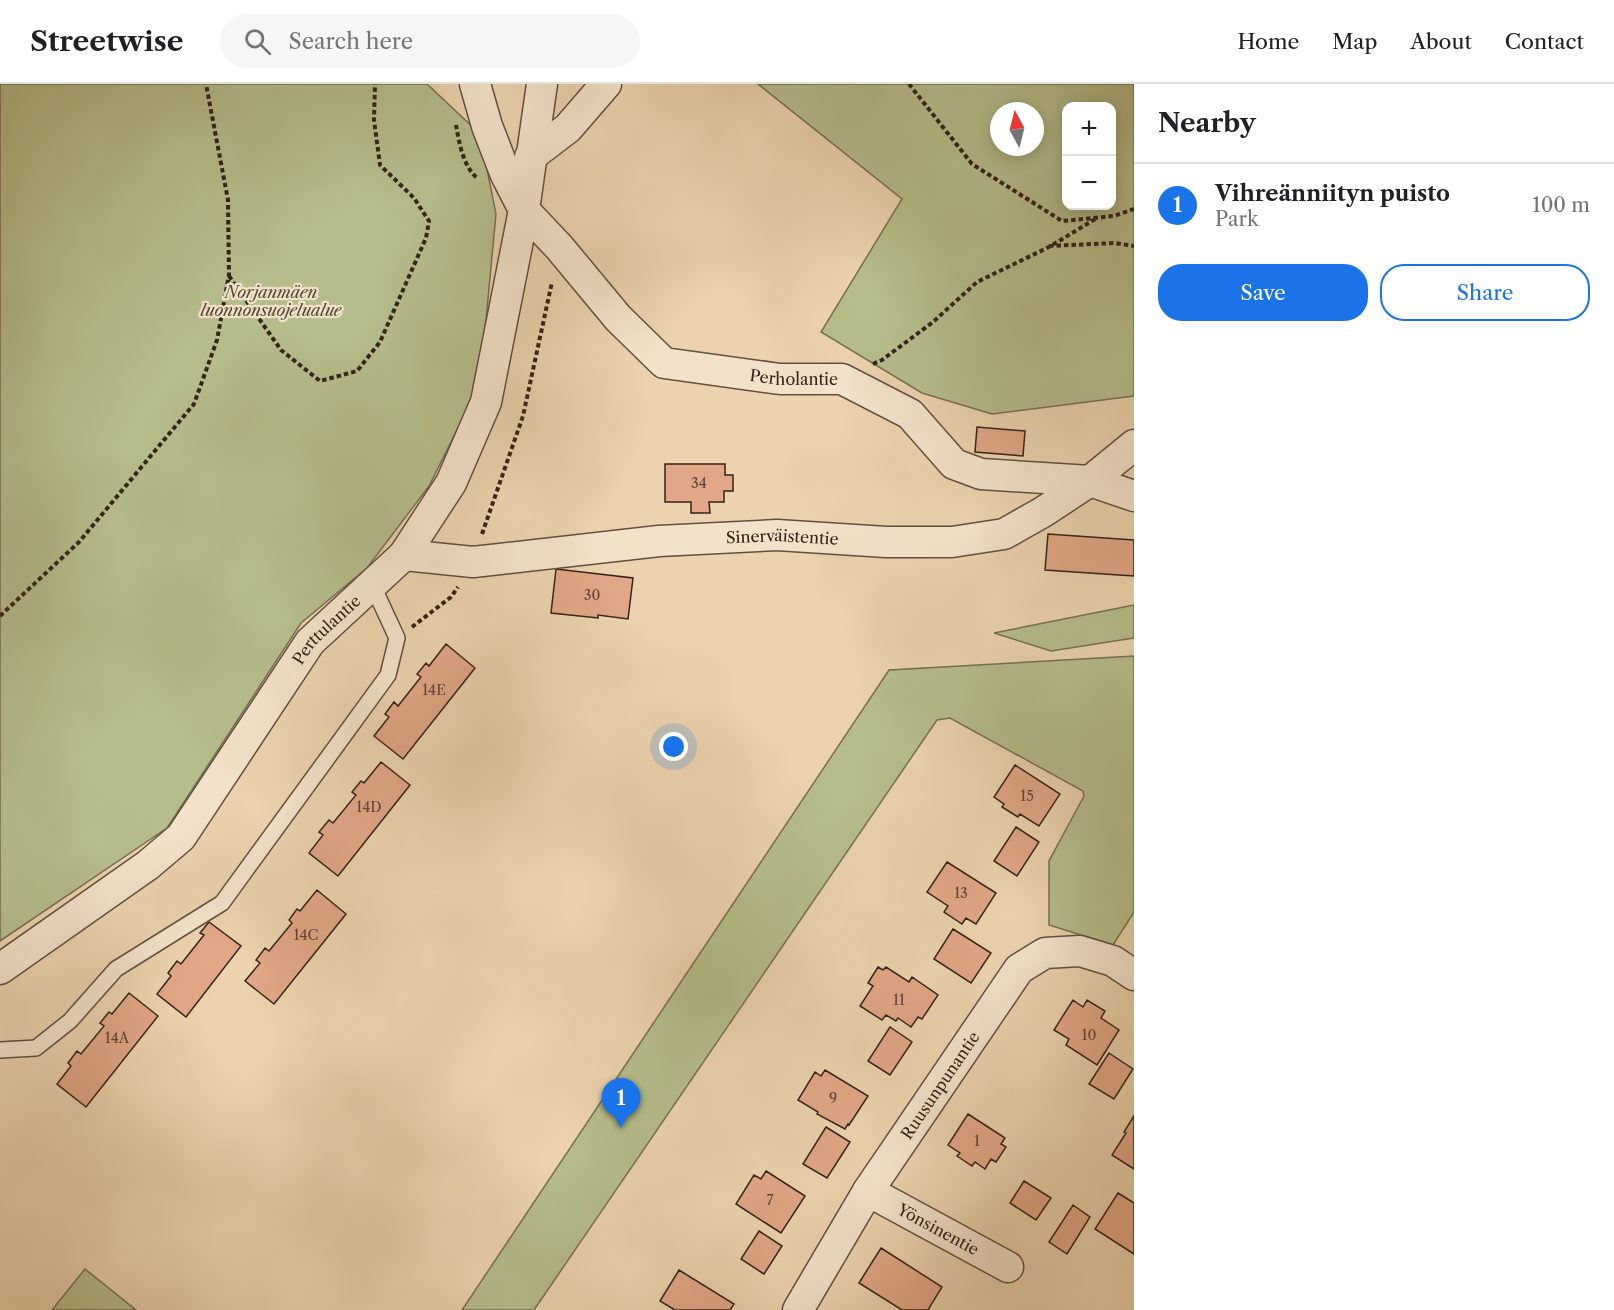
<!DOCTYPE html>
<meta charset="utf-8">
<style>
body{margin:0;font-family:"Libre Caslon Text",serif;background:#f6f6f6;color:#202124}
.controls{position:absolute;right:18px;top:18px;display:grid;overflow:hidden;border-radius:12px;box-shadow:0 3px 15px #0003}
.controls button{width:54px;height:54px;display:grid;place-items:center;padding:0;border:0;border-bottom:2px solid #e0e0e0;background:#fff;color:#202124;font:30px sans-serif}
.compass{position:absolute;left:990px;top:18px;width:54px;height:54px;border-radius:50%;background:#fff;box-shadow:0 3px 15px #0003;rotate:353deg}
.you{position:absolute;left:674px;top:663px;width:21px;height:21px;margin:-15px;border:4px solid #fff;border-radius:50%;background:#1a73e8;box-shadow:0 0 0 9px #1a73e833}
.badge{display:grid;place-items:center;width:39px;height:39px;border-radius:50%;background:#1a73e8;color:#fff;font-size:20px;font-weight:700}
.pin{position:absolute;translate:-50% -50px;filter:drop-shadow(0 2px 3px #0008)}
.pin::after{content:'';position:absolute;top:32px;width:21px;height:18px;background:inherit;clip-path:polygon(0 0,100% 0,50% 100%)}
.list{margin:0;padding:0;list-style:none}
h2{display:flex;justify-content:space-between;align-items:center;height:78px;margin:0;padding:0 24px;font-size:26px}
h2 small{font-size:20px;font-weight:400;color:#757577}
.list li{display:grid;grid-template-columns:39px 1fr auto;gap:18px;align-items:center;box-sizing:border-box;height:84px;padding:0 24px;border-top:2px solid #e0e0e0}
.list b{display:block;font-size:22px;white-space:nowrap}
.list p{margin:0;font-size:20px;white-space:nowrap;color:#757577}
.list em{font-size:20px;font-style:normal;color:#757577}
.actions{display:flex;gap:12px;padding:18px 24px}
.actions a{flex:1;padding:14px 0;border:2px solid #1a73e8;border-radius:24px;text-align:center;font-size:21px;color:#1a73e8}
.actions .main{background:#1a73e8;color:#fff}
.icon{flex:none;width:33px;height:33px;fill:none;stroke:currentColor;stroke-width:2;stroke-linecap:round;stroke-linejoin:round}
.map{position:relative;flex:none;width:1134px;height:1226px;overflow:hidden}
header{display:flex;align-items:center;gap:36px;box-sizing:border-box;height:84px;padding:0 30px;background:#fff;border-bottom:2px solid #e0e0e0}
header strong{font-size:28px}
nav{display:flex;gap:33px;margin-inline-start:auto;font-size:21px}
.search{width:420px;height:54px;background:#f6f6f6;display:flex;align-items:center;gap:15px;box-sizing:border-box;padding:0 21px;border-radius:33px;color:#757577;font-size:22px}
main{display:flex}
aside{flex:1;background:#fff}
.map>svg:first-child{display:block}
.green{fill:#b6bd8b;stroke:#747053;stroke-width:1.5;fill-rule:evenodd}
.building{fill:#e1a786;stroke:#33231b;stroke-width:1.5}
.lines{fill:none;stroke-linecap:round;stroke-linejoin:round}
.service-casing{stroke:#614f40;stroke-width:18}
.minor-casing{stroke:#614f40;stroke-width:33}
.path{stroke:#33231b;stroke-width:4;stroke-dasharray:4.5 3;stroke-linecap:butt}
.service{stroke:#f3e2ca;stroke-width:15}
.minor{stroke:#f3e2ca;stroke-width:30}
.labels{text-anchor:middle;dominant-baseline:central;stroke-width:4.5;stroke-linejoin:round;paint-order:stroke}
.number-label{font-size:14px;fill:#5e4436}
.park-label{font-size:16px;font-style:italic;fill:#544a37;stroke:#f3e2ca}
.street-label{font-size:16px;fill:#33231b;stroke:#f3e2ca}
</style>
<header>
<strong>Streetwise</strong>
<div class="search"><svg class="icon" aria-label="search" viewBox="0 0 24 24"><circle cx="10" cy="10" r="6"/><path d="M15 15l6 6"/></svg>Search here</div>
<nav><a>Home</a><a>Map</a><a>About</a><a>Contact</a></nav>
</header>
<main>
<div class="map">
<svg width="1134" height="1226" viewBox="0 0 1134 1226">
<rect width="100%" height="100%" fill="#ecd3ad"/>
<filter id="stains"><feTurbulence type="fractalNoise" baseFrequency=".00333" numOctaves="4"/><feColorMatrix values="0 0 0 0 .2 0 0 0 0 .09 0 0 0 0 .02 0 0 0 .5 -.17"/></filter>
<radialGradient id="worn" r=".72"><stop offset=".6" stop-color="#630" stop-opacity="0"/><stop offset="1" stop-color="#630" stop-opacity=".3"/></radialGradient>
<path class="green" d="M0,0H427L480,50L496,130L480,300L429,402L367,484L301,539L167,744L0,857Z
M758,0H1134V312L992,330L922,309L821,248L902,115ZM1112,22V122H1066V22ZM999,27H1035V63H999Z
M1134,521V554L1051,567L994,549Z
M1134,572V828L1113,861L1049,841V777L1084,712L1083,707L950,634L937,636L534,1226H462L889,586Z
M85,1185L136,1226H52Z"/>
<path class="building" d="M977,343L1025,347L1023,372L975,368Z
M665,380H725V391H733V407H724V418H709L710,429H691V418H665Z
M1048,450L1134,456V492L1045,486Z
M556,485L633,494L628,535L598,531V534L551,529Z
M446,560L475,584L403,675L374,652L389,633L385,630L394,618L398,622L421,593L417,590L426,579L429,582Z
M381,678L410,701L338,792L309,769L323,751L319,748L329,736L333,739L356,711L352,708L361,697L364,699Z
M1015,681L1060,710L1039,742L1020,730L1018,733L1002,723L1004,720L994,713Z
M1016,743L1039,758L1017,792L994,777Z
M947,778L996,809L976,840L966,834L962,840L944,828L948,822L927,808Z
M317,806L346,830L274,920L245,897L260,879L256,876L265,864L269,867L292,839L289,836L297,825L300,827Z
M209,838L241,862L186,933L157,910L171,892L168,889L177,877L181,880L204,851L200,849Z
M953,845L991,869L971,899L934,875Z
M878,883L883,886L886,883L909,898L912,893L938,911L922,935L918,933L911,943L898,934L896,937L886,931L882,936L860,922L873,902L868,899Z
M129,909L158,932L86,1023L57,1000L71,982L68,979L77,967L81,970L104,942L100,939L109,928L112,930Z
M1073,916L1083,923L1087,916L1105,927L1101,934L1119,946L1097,981L1066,961L1069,955L1054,946Z
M890,943L912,958L890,991L868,977Z
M1109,969L1133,985L1114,1015L1089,1000Z
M825,986L868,1012L849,1041L848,1040L845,1045L817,1030L818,1028L798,1016L815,988L821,992Z
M968,1030L1005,1054L1001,1060L1006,1063L996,1078L991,1075L985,1085L975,1078L972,1082L957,1072L960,1069L948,1061Z
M1134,1032V1085L1112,1071L1126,1049L1124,1048Z
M826,1043L850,1058L827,1094L803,1080Z
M766,1087L805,1112L781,1149L736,1120L754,1091L761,1095Z
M1024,1097L1051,1114L1036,1136L1010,1119Z
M1118,1109L1134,1119V1170L1095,1145Z
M1073,1121L1090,1133L1067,1170L1049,1158Z
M759,1147L782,1162L764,1190L741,1175Z
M881,1164L942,1203L928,1226H902L859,1199Z
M679,1186L734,1220L730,1226H675L660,1217Z"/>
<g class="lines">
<g class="service-casing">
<path id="service" d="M0,966L36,964L70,937L116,885L222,819L388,591L397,554L372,500"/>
</g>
<g class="minor-casing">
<g id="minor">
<path id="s1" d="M475,0L487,42L506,91L524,126L559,163L618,234L664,279L780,295H842L910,330L954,380L981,390L1090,397L1134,412"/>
<path d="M530,73L568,44L606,0"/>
<path id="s2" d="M404,471L473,478L659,457L777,451L886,458H952L1004,450L1043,428L1090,397L1134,361"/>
<path id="s3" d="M0,885L148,781L181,753L310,558L404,471L451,399L486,318L524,126L542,0"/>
<path id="s4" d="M868,1107L1008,1183"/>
<path id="s5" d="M798,1226L868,1107L1019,885L1045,869L1080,867L1113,877L1134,891"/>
</g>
</g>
<path class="path" d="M909,0L972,80L1062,137L1114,132L1134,125
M456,41C459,58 463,82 477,94
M1049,162L1115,159L1134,162
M229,192L281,266L320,297L357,287L380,258L426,154L429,137L414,114L380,81L374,36L375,0
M873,280L882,276L933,238L977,198L1049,163L1097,134
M482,450L523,332L552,198
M0,532L79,458L194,320L217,256L229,191L228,116L206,0
M412,543L451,513L458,503"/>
<use href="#service" class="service"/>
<use href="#minor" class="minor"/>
</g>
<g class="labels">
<g class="number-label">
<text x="699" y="399">34</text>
<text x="592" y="511">30</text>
<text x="434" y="606">14E</text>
<text x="1027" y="712">15</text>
<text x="369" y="723">14D</text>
<text x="961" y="809">13</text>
<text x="306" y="851">14C</text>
<text x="899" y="916">11</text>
<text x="1089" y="951">10</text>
<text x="117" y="954">14A</text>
<text x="833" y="1014">9</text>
<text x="977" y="1057">1</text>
<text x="770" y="1116">7</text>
</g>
<g class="park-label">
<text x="271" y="208">Norjanmäen<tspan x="271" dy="18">luonnonsuojelualue</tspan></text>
</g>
<g class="street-label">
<text stroke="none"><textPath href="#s1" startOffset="474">Perholantie</textPath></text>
<text stroke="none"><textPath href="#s2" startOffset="380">Sinerväistentie</textPath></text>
<text stroke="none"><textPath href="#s3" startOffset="478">Perttulantie</textPath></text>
<text stroke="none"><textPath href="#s5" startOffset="266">Ruusunpunantie</textPath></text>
<text stroke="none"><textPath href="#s4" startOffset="80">Yönsinentie</textPath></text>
</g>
</g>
<rect width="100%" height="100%" filter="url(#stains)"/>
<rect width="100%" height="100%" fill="url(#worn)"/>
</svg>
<div class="controls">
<button>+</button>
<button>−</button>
</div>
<svg class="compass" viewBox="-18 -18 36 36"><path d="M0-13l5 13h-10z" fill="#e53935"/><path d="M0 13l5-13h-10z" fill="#757577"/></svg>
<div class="you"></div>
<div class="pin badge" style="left:621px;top:1044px">1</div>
</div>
<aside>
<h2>Nearby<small></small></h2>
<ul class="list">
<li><span class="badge">1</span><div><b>Vihreänniityn puisto</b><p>Park</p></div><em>100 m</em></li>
</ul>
<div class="actions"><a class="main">Save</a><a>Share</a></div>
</aside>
</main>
